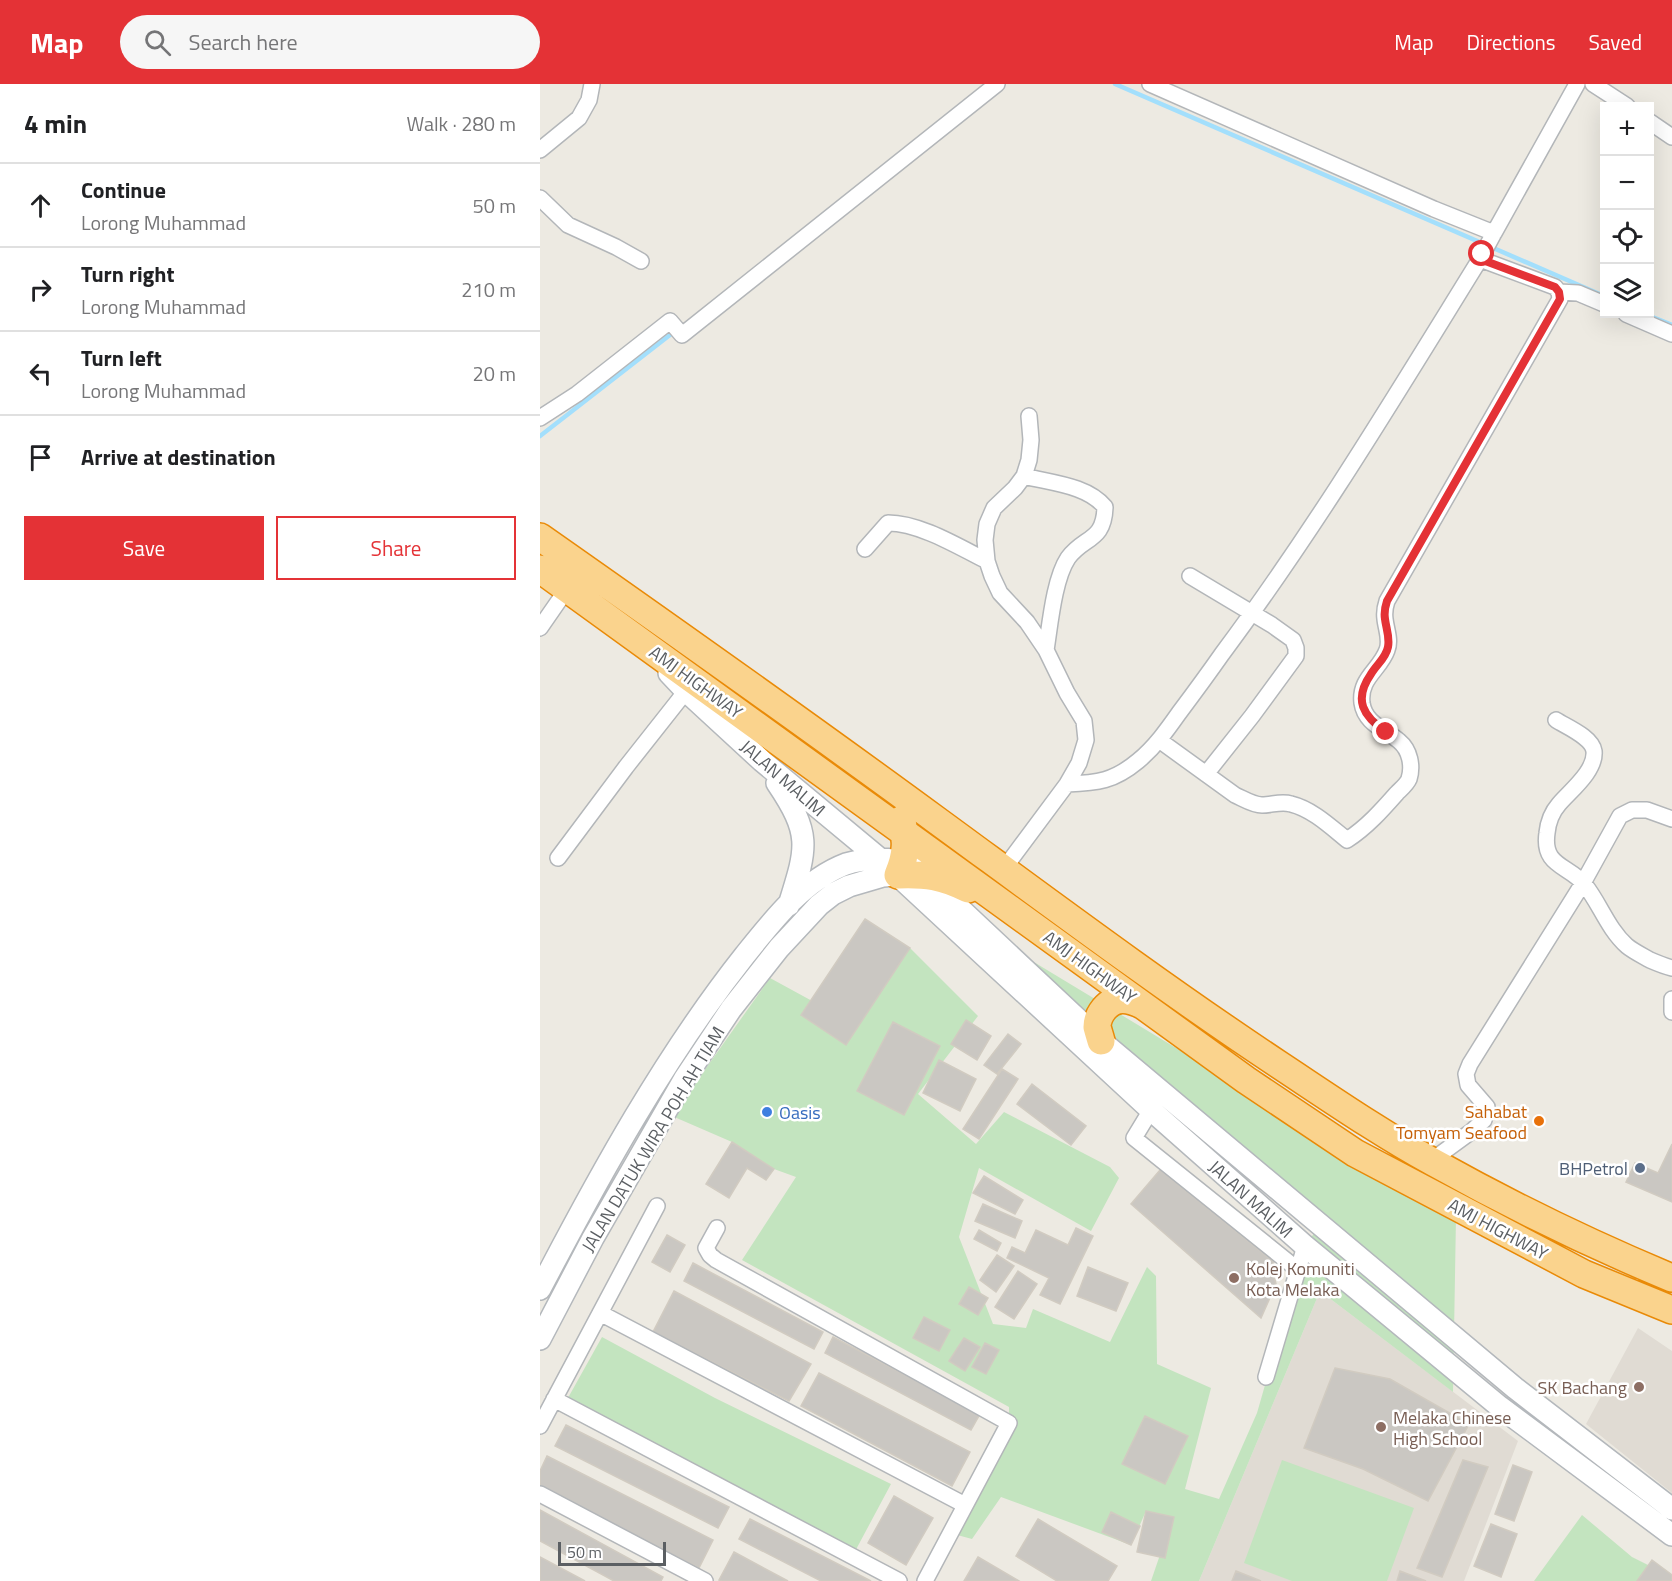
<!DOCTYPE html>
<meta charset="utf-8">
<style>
body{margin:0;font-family:"Titillium Web",sans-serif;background:#f6f6f6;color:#202124}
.controls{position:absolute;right:18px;top:18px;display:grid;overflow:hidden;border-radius:0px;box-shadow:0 6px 24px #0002}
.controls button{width:54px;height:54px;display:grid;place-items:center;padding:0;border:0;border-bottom:2px solid #e0e0e0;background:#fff;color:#202124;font:30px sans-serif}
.scale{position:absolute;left:18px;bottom:15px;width:108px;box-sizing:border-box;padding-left:6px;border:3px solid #5b5f63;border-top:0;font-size:16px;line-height:21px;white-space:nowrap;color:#5b5f63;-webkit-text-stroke:4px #fff;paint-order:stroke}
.stop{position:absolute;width:18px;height:18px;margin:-14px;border:4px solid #e43236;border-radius:50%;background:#fff}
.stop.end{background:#e43236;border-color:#fff;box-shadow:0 2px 6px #0008}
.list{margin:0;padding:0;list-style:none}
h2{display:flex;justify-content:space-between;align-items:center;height:78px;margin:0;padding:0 24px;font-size:26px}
h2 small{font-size:20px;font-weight:400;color:#757577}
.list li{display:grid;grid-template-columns:39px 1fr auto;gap:18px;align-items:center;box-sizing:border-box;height:84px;padding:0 24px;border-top:2px solid #e0e0e0}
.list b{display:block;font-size:22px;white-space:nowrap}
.list p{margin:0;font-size:20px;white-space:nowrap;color:#757577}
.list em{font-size:20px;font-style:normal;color:#757577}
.actions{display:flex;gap:12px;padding:18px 24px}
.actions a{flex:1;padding:14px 0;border:2px solid #e43236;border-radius:0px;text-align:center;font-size:21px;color:#e43236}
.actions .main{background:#e43236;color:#fff}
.icon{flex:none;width:33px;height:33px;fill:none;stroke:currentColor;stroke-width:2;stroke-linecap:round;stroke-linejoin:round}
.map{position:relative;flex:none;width:1132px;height:1497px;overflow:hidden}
header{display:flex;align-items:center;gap:36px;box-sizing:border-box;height:84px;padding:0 30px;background:#e43236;color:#fff}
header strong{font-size:28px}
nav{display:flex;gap:33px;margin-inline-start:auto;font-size:21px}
.search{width:420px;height:54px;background:#f6f6f6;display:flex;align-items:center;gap:15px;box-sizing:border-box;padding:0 21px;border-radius:33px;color:#757577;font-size:22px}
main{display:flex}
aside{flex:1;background:#fff}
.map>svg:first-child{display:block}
.education{fill:#e0dbd3}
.green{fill:#c3e4bf}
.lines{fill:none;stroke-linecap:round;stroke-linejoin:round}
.stream{stroke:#a3dffc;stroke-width:4.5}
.building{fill:#cac7c2;stroke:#d1cbc1;stroke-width:1.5}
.street-casing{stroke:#b3b6b9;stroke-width:18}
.secondary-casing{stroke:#b4b8bc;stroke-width:24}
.highway-casing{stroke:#e98a07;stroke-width:30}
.street{stroke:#fff;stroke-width:15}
.secondary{stroke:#fff;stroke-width:21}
.highway{stroke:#fad38d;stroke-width:27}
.route{stroke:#e43236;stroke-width:8}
.shop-dot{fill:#3f7fe0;stroke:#fff;stroke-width:2}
.food-dot{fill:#e8710a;stroke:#fff;stroke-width:2}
.service-dot{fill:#5c6f8a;stroke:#fff;stroke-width:2}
.education-dot{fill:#8d6e63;stroke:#fff;stroke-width:2}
.labels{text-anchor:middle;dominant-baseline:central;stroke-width:5;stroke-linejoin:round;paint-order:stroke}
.street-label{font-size:18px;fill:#5b5f63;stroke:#fff}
.food-label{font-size:18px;fill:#c56008;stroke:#fff;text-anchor:end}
.shop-label{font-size:18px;fill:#366cbe;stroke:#fff;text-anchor:start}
.service-label{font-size:18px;fill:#4e5e75;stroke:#fff;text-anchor:end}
.education-label{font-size:18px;fill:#785e54;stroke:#fff;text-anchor:start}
</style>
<header>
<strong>Map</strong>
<div class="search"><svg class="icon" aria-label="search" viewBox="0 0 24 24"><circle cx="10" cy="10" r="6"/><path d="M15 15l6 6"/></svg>Search here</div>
<nav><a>Map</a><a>Directions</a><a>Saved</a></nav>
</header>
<main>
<aside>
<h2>4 min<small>Walk · 280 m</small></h2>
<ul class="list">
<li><svg class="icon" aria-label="ahead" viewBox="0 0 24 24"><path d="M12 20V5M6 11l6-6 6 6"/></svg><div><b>Continue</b><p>Lorong Muhammad</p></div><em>50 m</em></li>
<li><svg class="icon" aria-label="right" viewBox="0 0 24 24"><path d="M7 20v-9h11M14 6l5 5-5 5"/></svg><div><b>Turn right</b><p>Lorong Muhammad</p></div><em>210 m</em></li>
<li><svg class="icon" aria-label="left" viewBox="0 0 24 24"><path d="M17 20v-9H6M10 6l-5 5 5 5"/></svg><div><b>Turn left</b><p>Lorong Muhammad</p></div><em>20 m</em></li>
<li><svg class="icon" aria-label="arrive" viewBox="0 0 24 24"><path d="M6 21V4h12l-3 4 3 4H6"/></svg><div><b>Arrive at destination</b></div></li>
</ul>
<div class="actions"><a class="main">Save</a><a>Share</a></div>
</aside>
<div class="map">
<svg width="1132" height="1497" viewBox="0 0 1132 1497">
<rect width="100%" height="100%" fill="#edeae2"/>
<path class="education" d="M780,1207L978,1357L924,1497H659Z
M1098,1244L1132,1267V1409L1046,1340Z"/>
<path class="green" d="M449,851L916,1133L913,1308L780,1207L659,1497H611L633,1433L606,1427L591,1461L461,1413L432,1455L410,1449L469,1339V1323L202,1176L256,1093L234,1085L192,1058L132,1032L230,894L318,942L370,864L438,932L378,1010L436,1060L464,1028L570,1083L579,1094L551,1147L439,1084L419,1153L453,1240L486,1244L493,1225L570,1258L607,1183L616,1192L617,1280L671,1304L645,1405L679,1415L717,1329L765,1162L780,1141Z
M62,1253L175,1314L351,1400L312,1473L24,1321Z
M742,1376L874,1424L847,1497H752L704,1479Z
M1042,1431L1092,1473L1132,1493V1497H994Z"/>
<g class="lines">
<path class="stream" d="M575,0L1064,212
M1105,230L1132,241
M0,352L135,247"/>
</g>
<path class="building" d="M325,835L370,864L306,961L261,931Z
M426,936L451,952L437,976L411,960Z
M353,938L400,962L364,1031L317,1007Z
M468,950L481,960L457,990L444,981Z
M399,976L436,995L420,1027L383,1009Z
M462,985L478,995L439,1055L423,1045Z
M492,1000L546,1042L531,1061L477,1020Z
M192,1058L234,1085L226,1096L207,1084L189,1114L166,1100Z
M1132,1060V1118L1086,1098L1095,1079L1118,1089Z
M620,1086L734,1178L732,1184L736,1200L721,1234L591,1120Z
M444,1092L483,1116L475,1130L433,1109Z
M443,1120L482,1137L475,1154L435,1137Z
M536,1144L553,1152L520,1220L500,1211L509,1194L467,1174L472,1163L485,1169L496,1146L528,1161Z
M439,1146L461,1159L457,1167L434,1155Z
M127,1151L145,1161L130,1188L112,1178Z
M457,1171L474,1182L456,1208L440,1196Z
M153,1179L283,1248L274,1265L144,1197Z
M548,1183L588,1199L576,1227L537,1212Z
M478,1187L497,1200L474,1235L455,1223Z
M429,1203L448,1214L438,1231L419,1220Z
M134,1207L271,1280L249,1317L113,1248Z
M384,1233L410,1246L399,1267L373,1254Z
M293,1253L440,1330L431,1346L285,1269Z
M424,1254L440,1263L425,1287L409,1277Z
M445,1259L459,1266L446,1290L432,1283Z
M795,1284L850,1295L929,1340L888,1417L823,1385L764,1364Z
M279,1289L430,1368L412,1402L261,1322Z
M605,1332L648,1352L625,1400L582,1380Z
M26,1341L189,1423L178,1444L15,1362Z
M7,1372L173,1456L159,1484L0,1404V1387Z
M923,1376L948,1383L902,1493L877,1484Z
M973,1381L992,1388L974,1437L955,1430Z
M354,1412L393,1434L366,1481L328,1459Z
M0,1426L123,1493L121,1497H74L0,1457Z
M606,1427L634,1433L625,1474L597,1468Z
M571,1428L600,1442L591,1461L562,1448Z
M210,1435L331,1497H281L199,1455Z
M498,1435L577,1482L568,1497H517L476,1472Z
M951,1440L977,1450L961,1493L934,1482Z
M194,1468L248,1497H182L179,1496Z
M0,1473L45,1497H0Z
M438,1473L479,1497H424Z
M1112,1476L1132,1491V1497H1097Z
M696,1487L721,1497H692Z
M860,1487L886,1497H857Z"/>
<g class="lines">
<g class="street-casing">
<path id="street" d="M610,0L894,125L954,149L1037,0
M1053,0L1087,22
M1110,38L1132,53
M0,66L39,34L49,16L52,0
M0,114L28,141L76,163L101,177
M1019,208L1038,209L1064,220
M1086,230L1132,250
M0,334L37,310L130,237L142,251L457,0
M484,392C511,399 547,401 565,423C564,458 544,452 528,474C514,495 510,541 506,566
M325,465L348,439C380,439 419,463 447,477
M650,492L732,541L753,556L756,564V572L712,632L666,690
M0,544L27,505
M1016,636C1027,643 1052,653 1054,667C1056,687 1030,707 1019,720C1012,728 1008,739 1007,749C1002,783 1029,781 1045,801C1060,820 1068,845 1087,862C1093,867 1103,872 1110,876C1117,879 1124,882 1132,884
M619,656L695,711C704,715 713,721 722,721C732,721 741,717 751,720C772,725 791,743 807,756C827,743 842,726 857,709C861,705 867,700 869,695C873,682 870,666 859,657C845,645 825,640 822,619C819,594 840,586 847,566C851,556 846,545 845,535C844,528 845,523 847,517L1020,215L1019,208L1015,203L940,175
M527,700C558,699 574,697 598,677C615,663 627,646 639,629C654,609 668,590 682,570C776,444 857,309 940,175L954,149
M18,774L86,683L146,607
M463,786L527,700L539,679L546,656L544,637L527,609L506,566L487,538L460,509L452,492L447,477L445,456L447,440L454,424L475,404L484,392L489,376L491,356L489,332
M1132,915V928
M611,1026L594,1054L757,1185
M891,1077L932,1047L944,1036L947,1023L928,1001L926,990L930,980L1043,799L1080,732L1092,726H1107L1132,735
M177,1144L166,1164L170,1171L176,1176L469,1339L385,1497
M60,1229L425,1421
M726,1293L765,1162
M14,1315L359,1497
M0,1342L117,1122
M0,1410L165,1497"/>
</g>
<g class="secondary-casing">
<path id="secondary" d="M129,589L146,607L222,677L340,775L611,1026L765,1162L960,1323L1132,1451
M237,699C272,751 267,763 249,821
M0,1205C60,1090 125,972 205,871C233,836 264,796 306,780C321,775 351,773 365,779C371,781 378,787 384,791L561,957L975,1304L1132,1425
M0,1255L53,1154L145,994L191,925L239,864L279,821L293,810L309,802L343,792L358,791"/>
</g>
<g class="highway-casing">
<path id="highway" d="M0,453C134,547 267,641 399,738C511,820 622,903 738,980C788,1013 840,1049 893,1078C970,1121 1050,1160 1132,1194
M0,485L706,996L815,1069L1044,1190L1132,1226
M361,736C368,755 366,772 358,791C386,790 402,792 428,805
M561,957C560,953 558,947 557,943C557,937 560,930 564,925C575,912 588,914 602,921"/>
</g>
<use href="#street" class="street"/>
<use href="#secondary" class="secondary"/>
<use href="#highway" class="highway"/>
</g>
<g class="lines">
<path class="route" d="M846,648C823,632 813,616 831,590C837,580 846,574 848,563C850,553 846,544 845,535C844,529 845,523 847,517L1020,215L1019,208L1015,203L940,175L942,170"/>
</g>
<circle class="shop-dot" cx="227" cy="1028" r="6"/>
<circle class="food-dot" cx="999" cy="1037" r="6"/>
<circle class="service-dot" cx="1100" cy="1084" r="6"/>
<g class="education-dot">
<circle cx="694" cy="1194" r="6"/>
<circle cx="1099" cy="1303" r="6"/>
<circle cx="841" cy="1343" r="6"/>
</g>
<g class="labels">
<g class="street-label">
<text transform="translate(156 598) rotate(36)">AMJ HIGHWAY</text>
<text transform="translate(243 694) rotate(41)">JALAN MALIM</text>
<text transform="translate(550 883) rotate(36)">AMJ HIGHWAY</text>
<text transform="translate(113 1055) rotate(-59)">JALAN DATUK WIRA POH AH TIAM</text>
<text transform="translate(711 1115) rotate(42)">JALAN MALIM</text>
<text transform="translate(958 1145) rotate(28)">AMJ HIGHWAY</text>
</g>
<g class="food-label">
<text x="987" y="1027">Sahabat<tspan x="987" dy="21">Tomyam Seafood</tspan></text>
</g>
<g class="shop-label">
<text x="239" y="1028">Oasis</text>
</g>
<g class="service-label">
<text x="1088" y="1084">BHPetrol</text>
</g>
<g class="education-label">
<text x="706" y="1184">Kolej Komuniti<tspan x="706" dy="21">Kota Melaka</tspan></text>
<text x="1087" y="1303" text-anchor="end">SK Bachang</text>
<text x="853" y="1333">Melaka Chinese<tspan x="853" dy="21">High School</tspan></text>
</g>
</g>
</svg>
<div class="controls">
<button>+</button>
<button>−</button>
<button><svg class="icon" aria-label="locate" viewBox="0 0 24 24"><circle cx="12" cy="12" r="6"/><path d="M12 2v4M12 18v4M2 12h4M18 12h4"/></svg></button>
<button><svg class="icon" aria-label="layers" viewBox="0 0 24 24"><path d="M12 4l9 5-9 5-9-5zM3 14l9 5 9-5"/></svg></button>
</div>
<div class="scale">50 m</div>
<div class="stop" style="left:942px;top:170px"></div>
<div class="stop end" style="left:846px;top:648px"></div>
</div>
</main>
